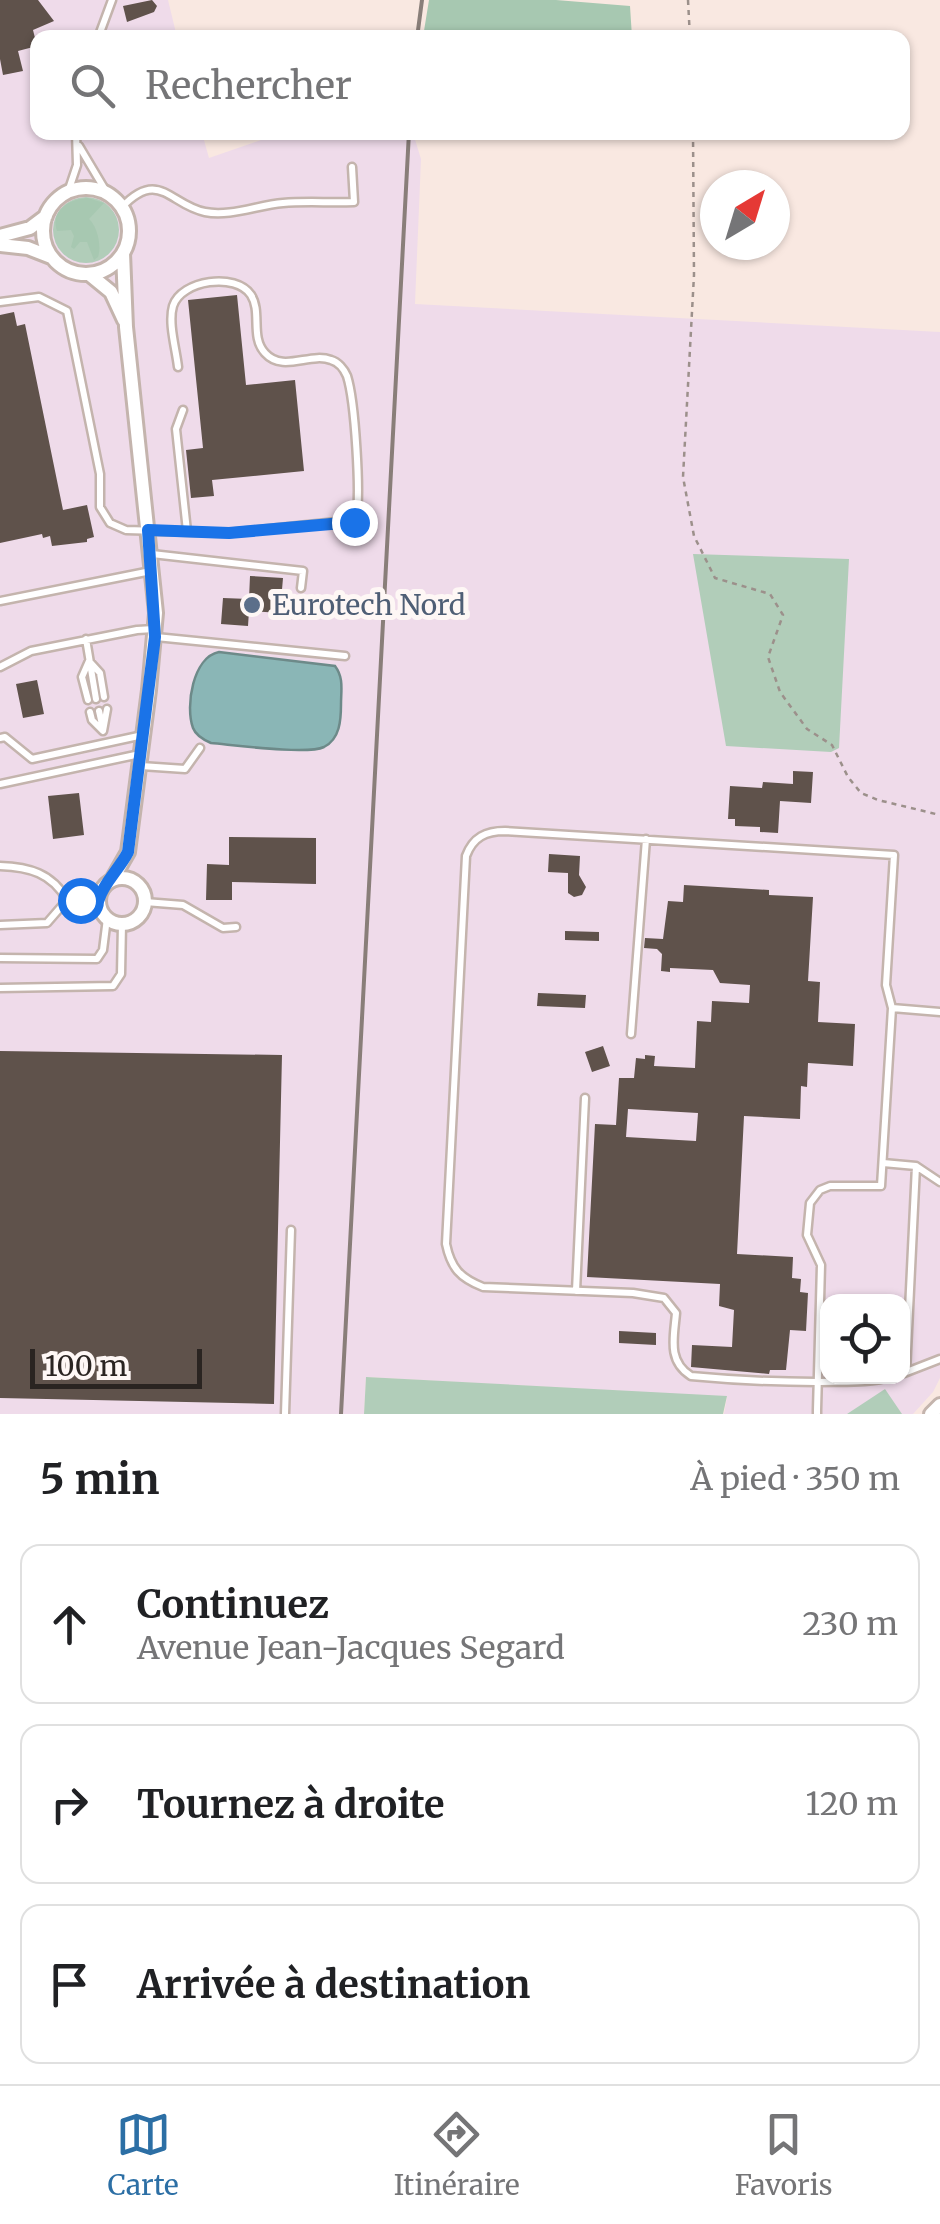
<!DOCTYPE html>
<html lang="fr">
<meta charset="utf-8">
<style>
body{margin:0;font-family:Merriweather,serif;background:#f2f2f2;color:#202124}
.controls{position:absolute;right:30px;bottom:30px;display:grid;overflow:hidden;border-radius:20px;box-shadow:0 2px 8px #0004}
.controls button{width:90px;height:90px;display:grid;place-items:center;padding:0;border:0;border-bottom:2px solid #e0e0e0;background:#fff;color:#202124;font:50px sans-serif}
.compass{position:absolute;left:700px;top:170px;width:90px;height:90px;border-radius:50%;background:#fff;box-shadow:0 2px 8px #0004;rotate:38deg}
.scale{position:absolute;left:30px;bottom:25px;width:172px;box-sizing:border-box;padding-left:10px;border:5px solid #2a2421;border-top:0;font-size:28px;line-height:35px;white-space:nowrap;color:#2a2421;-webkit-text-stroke:8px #fef7f5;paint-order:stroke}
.stop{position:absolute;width:30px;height:30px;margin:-22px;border:8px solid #1a73e8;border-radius:50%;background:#fff}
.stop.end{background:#1a73e8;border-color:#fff;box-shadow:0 2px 10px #0008}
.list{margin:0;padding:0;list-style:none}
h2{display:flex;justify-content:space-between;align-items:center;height:130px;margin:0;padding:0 40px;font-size:42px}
h2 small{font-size:32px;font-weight:400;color:#757577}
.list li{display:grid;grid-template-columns:65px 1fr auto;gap:30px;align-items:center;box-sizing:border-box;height:160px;margin:0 20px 20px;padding:0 20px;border:2px solid #e0e0e0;border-radius:20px}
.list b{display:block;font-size:38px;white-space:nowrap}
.list p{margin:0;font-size:32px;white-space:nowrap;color:#757577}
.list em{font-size:32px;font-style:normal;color:#757577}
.icon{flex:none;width:55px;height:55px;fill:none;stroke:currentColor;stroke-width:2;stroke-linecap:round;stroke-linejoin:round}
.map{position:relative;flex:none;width:940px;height:1414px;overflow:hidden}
.search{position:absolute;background:#fff;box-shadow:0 2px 8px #0004;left:30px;right:30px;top:30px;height:110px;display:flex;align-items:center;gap:25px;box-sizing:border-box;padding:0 35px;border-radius:20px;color:#757577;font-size:38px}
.sheet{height:670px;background:#fff}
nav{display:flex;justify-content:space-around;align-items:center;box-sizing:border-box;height:140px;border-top:2px solid #e0e0e0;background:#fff;font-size:28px;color:#757577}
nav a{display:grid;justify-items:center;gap:5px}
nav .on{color:#2c6fa5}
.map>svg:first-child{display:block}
.industrial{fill:#efdbea;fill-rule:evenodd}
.green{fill:#b1cdb9}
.forest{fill:#a7c8b1}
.water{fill:#8ab6b6;stroke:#6d8a89;stroke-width:2.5}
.building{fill:#5f524b;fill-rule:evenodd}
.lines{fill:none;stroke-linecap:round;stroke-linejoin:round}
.lane-casing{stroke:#c4b4ad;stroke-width:11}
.street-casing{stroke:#c4b4ad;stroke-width:18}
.path{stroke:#9c908b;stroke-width:2.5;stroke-dasharray:5 5;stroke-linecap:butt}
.lane{stroke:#fff;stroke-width:6}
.street{stroke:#fff;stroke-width:12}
.rail{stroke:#897e79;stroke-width:4}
.route{stroke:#1a73e8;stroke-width:12}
.service-dot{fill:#5c6f8a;stroke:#fef7f5;stroke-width:4}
.labels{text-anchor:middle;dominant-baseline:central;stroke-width:10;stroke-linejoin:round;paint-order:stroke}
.service-label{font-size:28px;fill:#4e5e75;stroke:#fef7f5;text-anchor:start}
</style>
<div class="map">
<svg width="940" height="1414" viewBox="0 0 940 1414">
<rect width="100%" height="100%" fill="#f9e8e1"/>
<path class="industrial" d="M0,0H168L177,37L38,38V132L202,133L209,158L281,133H413L421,159L415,304L940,332V1378L933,1392L913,1414H724L727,1397L366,1377L364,1414H0ZM828,1302H902V1376H828Z"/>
<path class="green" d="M53 230a33 33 0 1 1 66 0a33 33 0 1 1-66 0Z
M693,554L849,559L839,748L831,752L726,746Z
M366,1377L727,1396L723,1414H364Z
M885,1389L902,1414H847Z"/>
<path class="forest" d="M429,0H556L630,6L632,37H423Z
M88,198L104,203L89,219C97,226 102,246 98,257L94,260L87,242H80L74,249L71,247L74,236L71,230L57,231C50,210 69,199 88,198Z"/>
<path class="water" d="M219,652L335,666C344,678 341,690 341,704C341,720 340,739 324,747C307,755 234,745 211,743C204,740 196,736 193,728C185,706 193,657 219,652Z"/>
<path class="building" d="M0,0H38L54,21L33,30L37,46L18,51L23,71L3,75L0,59Z
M152,0L157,6L154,12L127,22L123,6Z
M237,295L246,385L295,380L304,471L212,480L214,496L191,498L186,450L203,448L188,300Z
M14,312L17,326L25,324L63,510L87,505L94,537L87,539V542L52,546L50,536L43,538L42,534L0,543V315Z
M250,576L283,578L280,613L249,611L248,626L221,624L223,598L249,599Z
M37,680L44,714L23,718L16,684Z
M793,771L813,772L811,803L780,801L778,833L760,832V827L735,826V819H728L730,786L762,788L763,782L793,784Z
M79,793L84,835L53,839L48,796Z
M229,837L316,838V884L232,882V900H206L207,864L229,865Z
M549,854L580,856L579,875L586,887L582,895L574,897L568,893V873L548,872Z
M684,885L769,890V895L813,897L808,981L820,982L818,1022L855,1024L853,1066L808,1063L807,1087L801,1086L800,1119L744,1116L737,1254L793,1257L792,1278L801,1279L800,1292L808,1293L806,1331L790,1330L786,1370H770L769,1374L691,1367L692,1345L732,1347L734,1310L719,1306L720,1284L587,1277L595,1124L616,1125L619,1078H634L636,1058L645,1059V1055L655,1056L654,1066L695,1068L697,1021L711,1022L712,1001L749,1003L750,985L720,983L713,970L670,968V972L661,971L662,954L657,949L644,948L645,938L663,939L668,901L683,902ZM628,1109L698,1113L696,1141L626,1137Z
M565,931L599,932V941L565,940Z
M538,993L586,995L585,1008L537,1006Z
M603,1046L610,1066L592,1072L585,1052Z
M0,1051L282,1055L274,1404L0,1398Z
M619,1331L656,1333V1345L619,1343Z"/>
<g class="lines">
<g class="lane-casing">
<path id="lane" d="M98,38L112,0
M79,146L107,193
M68,192L77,165L76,132
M122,207C159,168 170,205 205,212C230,217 258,205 283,203C306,201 330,203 354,202L352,167
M0,302L39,297L67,311L100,474V507L110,523L126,530L229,533L356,520C361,495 355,401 347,376C344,369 338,362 331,360C310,352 283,373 265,353C250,337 262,312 251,295C236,272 181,280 173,306C168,323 176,349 178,367
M183,410L176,429L187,531
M152,554L303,571L301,588
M0,601L151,571
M156,637L345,656
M86,639L96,699
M0,667L31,651L137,630L154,629
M88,700L82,677L89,661L100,673L104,697
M99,711L103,729
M90,712L92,720L103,731L107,709
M0,738L5,737L32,759L143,735
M141,766L185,769L200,748
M0,784L140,754
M0,866C29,867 52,873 67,900
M67,900L99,899
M145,902L183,905L223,928L236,927
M0,925L47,923L67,900
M0,958L97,959L103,950L107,918
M0,988L113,986L121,974L122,924
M892,1008L940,1012
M631,1034L646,839
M883,1163L916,1166L940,1182
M576,1291L585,1098
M906,1372L916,1166
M904,1373L940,1359
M285,1414L291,1230
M817,1414V1410L821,1265L807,1235L810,1203L820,1190L830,1186H881L892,1008L886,985L894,855L505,831C486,831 473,837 466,856L446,1244C451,1268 460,1278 483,1287L633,1293L664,1298L676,1313C674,1337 667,1361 691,1376C733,1380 773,1382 816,1382C842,1381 867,1384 893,1376"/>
</g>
<g class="street-casing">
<path id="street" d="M43 231a43 43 0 1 1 86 0a43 43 0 1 1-86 0Z
M0,236L30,228L46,216
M0,245L28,248L51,257
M89,274L111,292L124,320
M99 901a23 23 0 1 1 46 0a23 23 0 1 1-46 0Z
M112,880L128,852L149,690L156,613L126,327L123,253
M931,1414L940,1405"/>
</g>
<path class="path" d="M688,0L690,38
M693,132L694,275L683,477L694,536L715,578L770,594L783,615L768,657L780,692L807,729L832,745L848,777L861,793L878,800L940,815"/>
<use href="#lane" class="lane"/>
<use href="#street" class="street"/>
<path class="rail" d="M417,38L422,0
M341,1414L409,132"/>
</g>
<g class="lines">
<path class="route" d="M80,900L99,899C103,884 120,868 128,852L155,637L148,530L229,533L354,522"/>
</g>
<circle class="service-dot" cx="252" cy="605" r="10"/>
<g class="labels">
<g class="service-label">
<text x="272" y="605">Eurotech Nord</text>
</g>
</g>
</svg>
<div class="controls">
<button><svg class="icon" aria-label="locate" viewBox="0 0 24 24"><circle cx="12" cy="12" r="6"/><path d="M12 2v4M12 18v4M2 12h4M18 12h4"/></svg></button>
</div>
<svg class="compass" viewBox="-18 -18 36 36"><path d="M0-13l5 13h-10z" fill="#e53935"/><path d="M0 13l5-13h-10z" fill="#757577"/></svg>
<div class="scale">100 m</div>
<div class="stop" style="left:80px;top:900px"></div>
<div class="stop end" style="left:354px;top:522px"></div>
<div class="search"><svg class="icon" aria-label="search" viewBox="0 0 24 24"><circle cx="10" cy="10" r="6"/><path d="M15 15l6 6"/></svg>Rechercher</div>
</div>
<section class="sheet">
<h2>5 min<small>À pied · 350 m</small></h2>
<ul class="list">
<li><svg class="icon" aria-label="ahead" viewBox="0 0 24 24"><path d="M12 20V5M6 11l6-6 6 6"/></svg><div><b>Continuez</b><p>Avenue Jean-Jacques Segard</p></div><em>230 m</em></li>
<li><svg class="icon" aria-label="right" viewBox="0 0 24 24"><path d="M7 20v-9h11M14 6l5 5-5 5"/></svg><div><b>Tournez à droite</b></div><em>120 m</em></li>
<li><svg class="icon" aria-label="arrive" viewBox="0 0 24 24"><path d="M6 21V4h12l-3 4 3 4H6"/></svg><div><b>Arrivée à destination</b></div></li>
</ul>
</section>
<nav>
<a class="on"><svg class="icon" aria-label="map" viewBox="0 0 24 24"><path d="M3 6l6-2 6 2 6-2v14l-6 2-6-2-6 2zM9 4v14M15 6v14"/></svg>Carte</a>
<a><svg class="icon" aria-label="directions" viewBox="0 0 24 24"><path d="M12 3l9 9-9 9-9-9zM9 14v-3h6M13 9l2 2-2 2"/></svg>Itinéraire</a>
<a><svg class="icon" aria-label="saved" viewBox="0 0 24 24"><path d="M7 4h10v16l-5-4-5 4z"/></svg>Favoris</a>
</nav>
